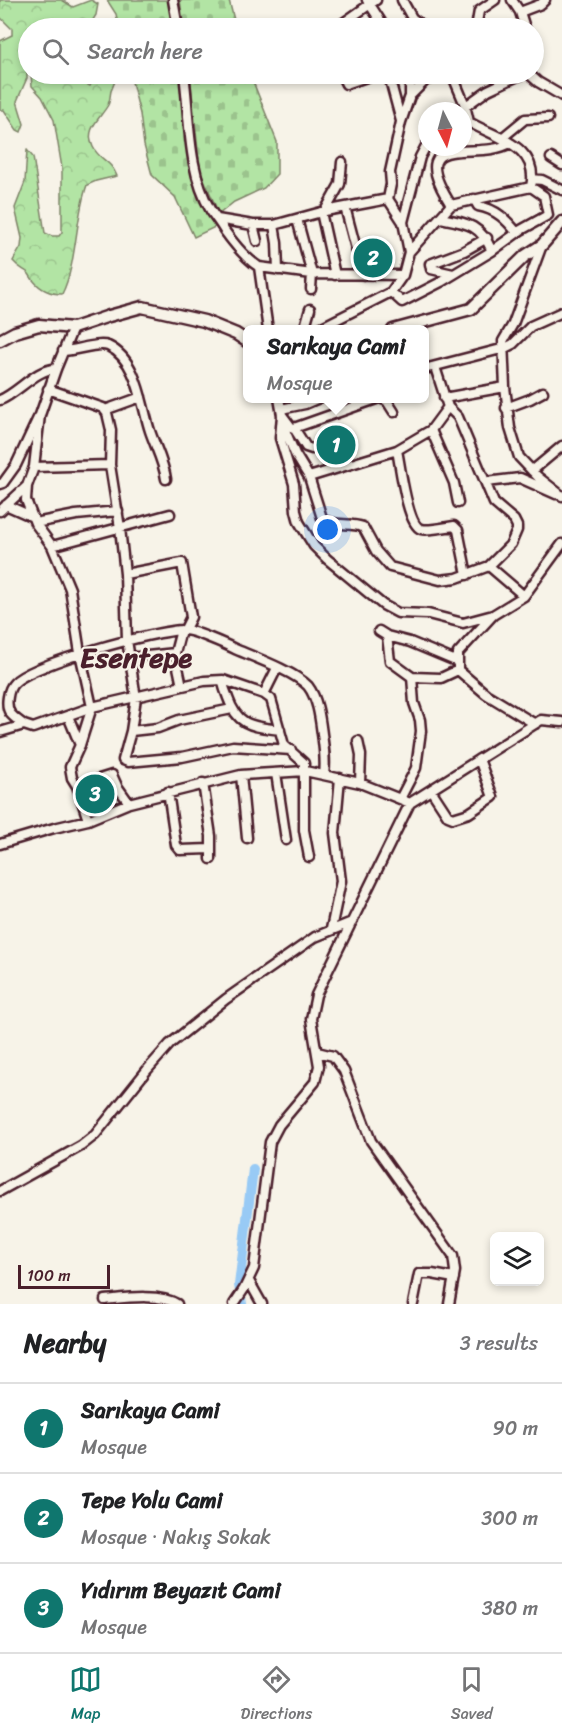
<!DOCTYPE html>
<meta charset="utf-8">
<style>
body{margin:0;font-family:Sriracha,sans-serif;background:#f2f2f2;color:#202124}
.controls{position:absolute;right:18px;bottom:18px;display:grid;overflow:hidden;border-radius:9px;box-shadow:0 3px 9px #0003}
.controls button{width:54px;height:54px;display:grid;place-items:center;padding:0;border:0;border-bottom:2px solid #e0e0e0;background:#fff;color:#202124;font:30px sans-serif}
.compass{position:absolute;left:418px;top:102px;width:54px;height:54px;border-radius:50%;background:#fff;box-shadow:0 3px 9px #0003;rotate:174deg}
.scale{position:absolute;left:18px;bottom:15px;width:92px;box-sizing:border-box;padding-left:6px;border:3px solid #4a1f2b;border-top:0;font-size:16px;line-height:21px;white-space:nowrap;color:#4a1f2b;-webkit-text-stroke:4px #f7f3e8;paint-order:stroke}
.you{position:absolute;left:328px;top:530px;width:21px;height:21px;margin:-15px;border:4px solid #fff;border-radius:50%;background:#1a73e8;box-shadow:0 0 0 9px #1a73e833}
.badge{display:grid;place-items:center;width:39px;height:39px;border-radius:50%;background:#0f766e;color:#fff;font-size:20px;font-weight:700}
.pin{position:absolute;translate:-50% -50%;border:3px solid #fff;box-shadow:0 2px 6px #0006}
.popup{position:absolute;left:243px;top:325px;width:186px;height:78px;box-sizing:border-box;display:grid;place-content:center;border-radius:9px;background:#fff;filter:drop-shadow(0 2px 4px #0005);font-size:20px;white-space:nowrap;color:#757577}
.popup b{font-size:22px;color:#202124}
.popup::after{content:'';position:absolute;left:50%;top:100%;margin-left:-12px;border:12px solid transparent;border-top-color:#fff}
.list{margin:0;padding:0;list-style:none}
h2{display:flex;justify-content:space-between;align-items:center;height:78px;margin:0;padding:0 24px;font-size:26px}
h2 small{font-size:20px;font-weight:400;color:#757577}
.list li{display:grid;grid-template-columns:39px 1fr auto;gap:18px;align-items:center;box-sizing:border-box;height:90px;padding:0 24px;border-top:2px solid #e0e0e0}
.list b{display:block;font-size:22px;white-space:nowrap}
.list p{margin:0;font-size:20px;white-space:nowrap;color:#757577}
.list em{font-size:20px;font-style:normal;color:#757577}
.icon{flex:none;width:33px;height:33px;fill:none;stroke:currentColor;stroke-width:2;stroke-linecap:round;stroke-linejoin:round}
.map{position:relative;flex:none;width:562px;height:1304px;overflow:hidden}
.search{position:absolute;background:#fff;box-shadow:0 3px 9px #0003;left:18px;right:18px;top:18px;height:66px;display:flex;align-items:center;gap:15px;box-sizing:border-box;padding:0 21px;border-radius:33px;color:#757577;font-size:22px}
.sheet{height:348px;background:#fff}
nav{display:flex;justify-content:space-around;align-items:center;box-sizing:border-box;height:84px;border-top:2px solid #e0e0e0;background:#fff;font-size:16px;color:#757577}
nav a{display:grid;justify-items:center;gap:3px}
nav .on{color:#0f766e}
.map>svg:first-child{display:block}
.forest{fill:url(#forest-crowns);stroke:#7e8268;stroke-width:1.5}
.cemetery{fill:url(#cemetery-stones);stroke:#7e8268;stroke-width:1.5}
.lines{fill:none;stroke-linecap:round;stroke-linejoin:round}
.river{stroke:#98caf5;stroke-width:10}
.minor-casing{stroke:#4a1f2b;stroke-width:13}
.major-casing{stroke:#4a1f2b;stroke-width:15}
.minor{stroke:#f7f3e8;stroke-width:8}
.major{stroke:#f7f3e8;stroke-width:10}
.labels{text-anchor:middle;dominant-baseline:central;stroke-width:4.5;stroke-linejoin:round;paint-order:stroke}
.district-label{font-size:28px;font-weight:bold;fill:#4a1f2b;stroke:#f7f3e8}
</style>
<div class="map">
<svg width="562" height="1304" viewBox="0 0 562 1304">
<defs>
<pattern id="forest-crowns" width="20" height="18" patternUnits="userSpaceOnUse" patternTransform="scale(1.5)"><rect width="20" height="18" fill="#b2e4a4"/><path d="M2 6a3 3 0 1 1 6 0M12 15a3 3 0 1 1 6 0" fill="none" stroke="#9bc38d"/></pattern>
<pattern id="cemetery-stones" width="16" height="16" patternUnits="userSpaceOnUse" patternTransform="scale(1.5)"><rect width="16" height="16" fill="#b2e4a4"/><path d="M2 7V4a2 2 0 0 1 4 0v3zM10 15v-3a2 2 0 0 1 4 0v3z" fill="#9bc38d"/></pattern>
</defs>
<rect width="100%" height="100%" fill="#f7f3e8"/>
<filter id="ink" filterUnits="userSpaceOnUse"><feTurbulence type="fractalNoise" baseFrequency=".0167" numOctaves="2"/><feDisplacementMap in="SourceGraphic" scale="12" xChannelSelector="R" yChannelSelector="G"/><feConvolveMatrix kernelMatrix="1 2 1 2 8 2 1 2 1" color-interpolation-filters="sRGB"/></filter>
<g filter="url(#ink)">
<path class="forest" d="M0,0H62L73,7L91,0L98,4L96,15L88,28H28L27,78L17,101L24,124L21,132L17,130L4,110H0V41L12,35V29L0,17Z
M31,74H67L90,86L96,74H119C116,79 113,85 111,91C110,95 110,101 108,105C100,119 84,129 93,147C100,161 110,159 117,176L96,181L87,185C75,218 77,264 62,294C50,294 41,290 33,280C32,279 29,273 27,272C21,268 18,267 13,261L21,247L22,238L15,208L25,182L27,150L33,157L45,233L52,236H59L62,232V168L54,120L42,97L32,86Z"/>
<path class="cemetery" d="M107,0H170L175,28H119L116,14Z
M180,0H229L236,28H184Z
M130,74H181L190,170L200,199L215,227L194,237L175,197L152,175L144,145L140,114Z
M190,74H250L277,142V174L264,188L234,202L219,214L200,170Z"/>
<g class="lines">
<path class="river" d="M242,1304L239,1285L253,1169"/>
<g class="minor-casing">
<path id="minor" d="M173,0L178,28
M367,0L385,28
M402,0L412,18L425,28
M512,0L520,12L525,28
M520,12L541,4L545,0
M336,28L376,0
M476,28L479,11L495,0
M184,74C190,118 187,170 211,211C215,217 220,223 224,230C234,244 245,258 259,267L268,330
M341,74L346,84L375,74
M386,74L390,80L401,121
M452,74L465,105L469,122C496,138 540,146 531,187L451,205C402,127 479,163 510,143
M529,74L538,82L562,96
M411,95L426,80L446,74
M459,111L488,90L522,74
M502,138L525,119L548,118
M551,158L562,165
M532,179L542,180L562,190
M474,199L478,206C496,209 507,220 517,233
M345,207L363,275
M325,211L340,184L342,162
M321,212L335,275
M440,218C467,223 480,224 492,251
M217,219L253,225H274L325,211L388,199
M297,219L312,274L311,289
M403,222L388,199L391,184L390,172L401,122L410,96V79L412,74
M253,225L257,241
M274,225L277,243L278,270
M542,245L513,324L503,341L505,387L510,428L519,457L538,477L562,496
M409,252L451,205
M259,267L312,274L403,275
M453,274L431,269L430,264L464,251L487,238
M391,292L402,302L441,282L492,251L521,230L548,215L544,196L531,187
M73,328L56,369L40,415L34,467L27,486L26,500L35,523L52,546L70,589L80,653L92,707L80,745L70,767L72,778L77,786L88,820
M304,330L310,309
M316,330L391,292L403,275L409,252L403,222L420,157L427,144
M63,351C75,351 98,342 108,346C138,360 141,404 150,431C155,446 164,463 166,479
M424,369L505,348L513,344L531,326L562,312
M48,389L103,408L107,413L111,430L110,465L120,528L125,574L127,640L136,698L131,731L123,760L128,762L182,757L233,746L291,750
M279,398L282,415L280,438L294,484L296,511L299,522L314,546L327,559L383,605L398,613L428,614L463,623L493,615
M380,398L387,401L394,412
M444,398L505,387
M0,400C18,393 37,368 56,369
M506,408L530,399L543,392
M281,409L305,404L319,398
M105,410L141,397
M282,415L291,427L294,428L306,447L312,449
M282,423L295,454L309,477L397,450L431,430L448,407L435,367
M294,428L379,398
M431,430L454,483L458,503
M397,450C400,464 407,525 421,529C428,531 446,527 454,526L458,530L467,575
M34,467L110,465
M532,471L562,446
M309,477L322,518C331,527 349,522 363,527L376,551L390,567L440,580L457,578L489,566L511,544L517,530V526L514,520L494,503L458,417L448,407
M486,482L520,478L556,494
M0,484L3,483L16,465L38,418
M6,505L33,517
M0,511L27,486
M35,523L76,515L118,511
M52,546L170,514
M489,566L524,596
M125,574L182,563L191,617L185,629
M181,630L175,653L182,686
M379,631L387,636L410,642L458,662
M387,636L390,661L412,677
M129,658L175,653
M412,677L441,678L458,670
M223,680C223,687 226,692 228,698C238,727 253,726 280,730
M264,694L277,668
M68,716L80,745
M535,724L486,694L458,670V653L493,615L524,596L562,544
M24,725C19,721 14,718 10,713C5,705 8,689 14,683C31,664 156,630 184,630C193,630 225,644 235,649C254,657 295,672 308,686C318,699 320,719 322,734C324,748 326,761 324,775
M131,731L158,728L179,720L232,709
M0,732L24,725L33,728L92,707L204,681L223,680L264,694L271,699L284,745L304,763V830L309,857
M358,741L361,755L360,783
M276,773L286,840
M241,775L247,838
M203,783L211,836V859
M77,786L112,775L117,786L129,803
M431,790L448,816L453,818L469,813L493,797L479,759
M168,792L176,845L180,850L210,849
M400,799L416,768L421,731L420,720L414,703L412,677
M0,844L54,828L88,820L129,803L241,775L305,771L360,783L410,803
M331,929L341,881L335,833L340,778
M317,1052L333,1056L344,1071L371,1141L453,1256L455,1271L449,1304
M0,1191L81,1146L95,1135L147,1070L170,1044L226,999L315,937L352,922
M249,1281L262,1304
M105,1300C125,1298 160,1293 177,1304
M234,1304L244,1289L254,1268L270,1142L279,1125L315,1082L319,1066L311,1019L316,995L410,803L541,720L562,722
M413,1304L419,1274H432L454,1278"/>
</g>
<g class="major-casing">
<path id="major" d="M393,330L471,309L525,256L542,245L562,222
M0,340L15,332L39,325L73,328L109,316L142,307L204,321L236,334L248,342"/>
</g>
<use href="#minor" class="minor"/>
<use href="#major" class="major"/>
</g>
</g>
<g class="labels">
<g class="district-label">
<text x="136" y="657">Esentepe</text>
</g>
</g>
</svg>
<div class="controls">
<button><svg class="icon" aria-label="layers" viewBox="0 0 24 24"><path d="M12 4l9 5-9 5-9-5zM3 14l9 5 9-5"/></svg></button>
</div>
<svg class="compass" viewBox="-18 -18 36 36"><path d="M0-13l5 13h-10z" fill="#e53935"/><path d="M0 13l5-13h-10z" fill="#757577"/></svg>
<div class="scale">100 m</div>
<div class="you"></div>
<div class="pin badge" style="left:336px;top:445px">1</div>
<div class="popup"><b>Sarıkaya Cami</b>Mosque</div>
<div class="pin badge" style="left:373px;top:258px">2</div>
<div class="pin badge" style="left:95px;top:794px">3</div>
<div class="search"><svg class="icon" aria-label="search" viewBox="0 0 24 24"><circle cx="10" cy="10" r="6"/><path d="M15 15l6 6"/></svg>Search here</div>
</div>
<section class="sheet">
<h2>Nearby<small>3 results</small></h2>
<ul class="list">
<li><span class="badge">1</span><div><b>Sarıkaya Cami</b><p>Mosque</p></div><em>90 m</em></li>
<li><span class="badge">2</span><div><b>Tepe Yolu Cami</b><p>Mosque · Nakış Sokak</p></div><em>300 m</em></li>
<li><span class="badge">3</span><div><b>Yıdırım Beyazıt Cami</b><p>Mosque</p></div><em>380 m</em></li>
</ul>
</section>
<nav>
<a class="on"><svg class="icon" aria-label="map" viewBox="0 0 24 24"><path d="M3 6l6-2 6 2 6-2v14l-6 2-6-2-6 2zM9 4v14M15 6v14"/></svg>Map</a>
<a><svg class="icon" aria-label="directions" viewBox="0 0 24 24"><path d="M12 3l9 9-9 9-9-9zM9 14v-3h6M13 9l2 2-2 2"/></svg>Directions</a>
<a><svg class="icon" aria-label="saved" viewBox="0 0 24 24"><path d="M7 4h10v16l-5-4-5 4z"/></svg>Saved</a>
</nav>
